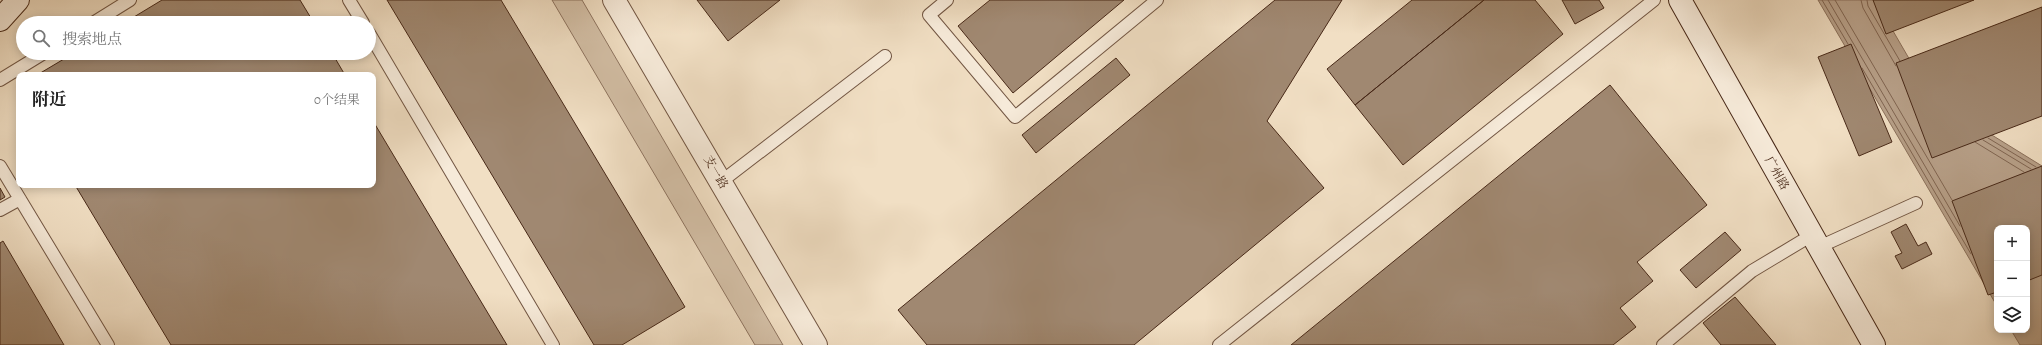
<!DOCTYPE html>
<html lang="zh">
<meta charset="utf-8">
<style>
body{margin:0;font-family:Alegreya,"Noto Serif SC",serif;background:#f6f6f6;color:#222}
.controls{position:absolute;right:12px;bottom:12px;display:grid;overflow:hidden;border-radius:8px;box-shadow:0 2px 10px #0003}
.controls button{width:36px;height:36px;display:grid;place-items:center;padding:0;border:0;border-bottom:1px solid #e0e0e0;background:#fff;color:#222;font:20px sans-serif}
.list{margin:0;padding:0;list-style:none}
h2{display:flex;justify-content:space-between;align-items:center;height:52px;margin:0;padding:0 16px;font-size:17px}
h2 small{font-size:13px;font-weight:400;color:#767676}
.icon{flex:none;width:22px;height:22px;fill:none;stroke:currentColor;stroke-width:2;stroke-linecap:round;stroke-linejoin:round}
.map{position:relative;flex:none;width:2042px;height:345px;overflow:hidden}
.search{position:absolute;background:#fff;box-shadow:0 2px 10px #0003;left:16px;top:16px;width:360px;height:44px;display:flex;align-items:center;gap:10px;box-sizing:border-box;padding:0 14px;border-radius:22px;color:#767676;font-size:15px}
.panel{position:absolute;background:#fff;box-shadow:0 2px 10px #0003;left:16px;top:72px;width:360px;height:116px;border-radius:8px}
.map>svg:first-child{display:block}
.green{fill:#d4c0a7;stroke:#8e7460}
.water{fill:#b8a18a;stroke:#8b715c}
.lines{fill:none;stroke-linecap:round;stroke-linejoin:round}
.shore{stroke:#806551;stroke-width:1}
.building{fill:#a08871;stroke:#482918}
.service-casing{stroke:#725643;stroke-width:14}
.minor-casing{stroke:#725643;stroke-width:24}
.secondary-casing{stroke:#482918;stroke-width:24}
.service{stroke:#f6ead9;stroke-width:12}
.minor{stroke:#f6ead9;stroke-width:22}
.secondary{stroke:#f6ead9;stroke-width:22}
.labels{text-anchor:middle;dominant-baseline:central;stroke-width:3;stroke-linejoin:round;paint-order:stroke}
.street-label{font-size:12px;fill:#482918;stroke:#f6ead9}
</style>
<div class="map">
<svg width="2042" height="345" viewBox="0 0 2042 345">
<rect width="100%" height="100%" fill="#f1dfc4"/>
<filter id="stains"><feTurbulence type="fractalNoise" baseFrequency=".005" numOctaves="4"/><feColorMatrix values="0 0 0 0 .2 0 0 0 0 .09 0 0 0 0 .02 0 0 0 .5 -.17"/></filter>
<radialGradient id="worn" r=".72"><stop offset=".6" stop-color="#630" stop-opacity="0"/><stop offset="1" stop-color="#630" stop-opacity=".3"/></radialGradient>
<path class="green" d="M552,0H582L783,345H755Z"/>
<path class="water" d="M1818,0H1875L1932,98L2042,166V345H2020L2011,330H2027V228H1997V306Z"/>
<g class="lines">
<path class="shore" d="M1822,0L1848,44
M1828,0L1960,226
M1835,0L1952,200
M1861,0L1863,8L1896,66
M1867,0L1868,6L1900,61
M1862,68L1971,254
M1988,138L2036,167
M1983,140L2031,169
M1975,142L2024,172"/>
</g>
<path class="building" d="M162,0H300L314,23H124Z
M387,0H501L685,307L622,345H594Z
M697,0H780L728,41Z
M990,0H1124L1013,93L958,26Z
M1275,0H1342L1267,121L1324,188L1134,345H927L898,310Z
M1412,0H1484L1355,105L1327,69Z
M1484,0H1535L1563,34L1403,165L1355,105Z
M1562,0H1599L1604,8L1575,24Z
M1873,0H1974L1886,34Z
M2042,7V116L1932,158L1896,63Z
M1851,44L1892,142L1859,156L1818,57Z
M74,53H332L345,75H37Z
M1116,58L1130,75L1036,153L1022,135Z
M1610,85L1707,205L1637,262L1653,281L1620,308L1636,327L1613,345H1291Z
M373,121L507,345H171L75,185H373Z
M2042,166V275L2027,281V228H1997V292L1988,295L1952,201Z
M0,188L5,197L0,200Z
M1906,224L1918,246L1926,242L1932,254L1902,269L1895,256L1902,253L1891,232Z
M1725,232L1741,250L1696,288L1680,270Z
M3,241L64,345H0V243Z
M1735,297L1776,345H1721L1703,323Z"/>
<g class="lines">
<g class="service-casing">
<path id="service" d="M349,0L363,23
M947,0L929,15L1015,117L1157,0
M93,23L130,0
M369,33L553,345
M0,80L44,53
M0,166L108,345
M722,181L885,56
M0,210L20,199
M1819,247L1916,203
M1219,345L1654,0
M1663,345L1752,271L1812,235"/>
</g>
<g class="minor-casing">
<path id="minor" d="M614,0L816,345"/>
</g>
<g class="secondary-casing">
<path id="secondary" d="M1680,0L1874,345
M0,20L18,0"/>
</g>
<use href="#service" class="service"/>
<use href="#minor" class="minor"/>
<use href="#secondary" class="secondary"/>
</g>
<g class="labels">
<g class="street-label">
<text transform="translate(716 172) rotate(60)">支一路</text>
<text transform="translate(1777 173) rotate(61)">广州路</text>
</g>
</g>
<rect width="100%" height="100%" filter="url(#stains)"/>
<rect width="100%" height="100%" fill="url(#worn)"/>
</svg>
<div class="controls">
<button>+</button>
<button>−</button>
<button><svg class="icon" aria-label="layers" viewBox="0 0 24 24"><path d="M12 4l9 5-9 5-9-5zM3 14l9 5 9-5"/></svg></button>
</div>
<div class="search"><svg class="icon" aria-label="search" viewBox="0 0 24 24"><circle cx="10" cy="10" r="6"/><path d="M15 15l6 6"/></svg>搜索地点</div>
<section class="panel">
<h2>附近<small>0个结果</small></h2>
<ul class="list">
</ul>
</section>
</div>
